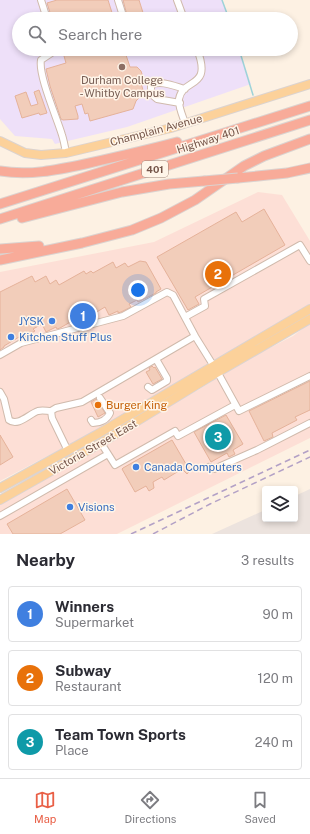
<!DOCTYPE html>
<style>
body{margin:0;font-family:"Public Sans",sans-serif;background:#f7f7f7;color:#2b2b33}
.controls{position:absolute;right:12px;bottom:12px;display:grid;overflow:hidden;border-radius:4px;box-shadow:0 2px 6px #0003}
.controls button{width:36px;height:36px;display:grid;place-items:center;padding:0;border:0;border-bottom:1px solid #e1e1e2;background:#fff;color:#2b2b33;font:20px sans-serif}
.you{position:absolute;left:138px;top:290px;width:14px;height:14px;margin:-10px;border:3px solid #fff;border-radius:50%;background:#1a73e8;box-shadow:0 0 0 6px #1a73e833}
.badge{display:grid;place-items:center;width:26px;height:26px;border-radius:50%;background:#e95f46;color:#fff;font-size:13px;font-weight:700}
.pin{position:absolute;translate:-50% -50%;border:2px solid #fff;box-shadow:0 1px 4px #0006}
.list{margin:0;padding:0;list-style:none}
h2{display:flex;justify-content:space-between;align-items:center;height:52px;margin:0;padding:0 16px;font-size:17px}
h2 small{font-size:13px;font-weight:400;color:#7c7c81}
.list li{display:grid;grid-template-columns:26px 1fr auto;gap:12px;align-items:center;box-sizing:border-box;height:56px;margin:0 8px 8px;padding:0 8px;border:1px solid #e1e1e2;border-radius:4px}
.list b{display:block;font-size:15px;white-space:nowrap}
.list p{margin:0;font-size:13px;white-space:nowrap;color:#7c7c81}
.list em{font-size:13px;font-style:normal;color:#7c7c81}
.icon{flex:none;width:22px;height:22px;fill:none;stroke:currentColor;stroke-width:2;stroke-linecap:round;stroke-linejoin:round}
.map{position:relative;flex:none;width:310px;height:534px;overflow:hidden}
.search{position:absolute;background:#fff;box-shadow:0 2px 6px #0003;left:12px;right:12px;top:12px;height:44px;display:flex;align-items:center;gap:10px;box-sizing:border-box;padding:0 14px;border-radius:22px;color:#7c7c81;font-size:15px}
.sheet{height:244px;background:#fff}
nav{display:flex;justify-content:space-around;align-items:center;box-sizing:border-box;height:56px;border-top:1px solid #e1e1e2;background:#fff;font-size:11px;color:#7c7c81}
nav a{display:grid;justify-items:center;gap:2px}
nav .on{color:#e95f46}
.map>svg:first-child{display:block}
.commercial{fill:#fddfd6}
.industrial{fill:#ece3de}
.education{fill:#eee0f9}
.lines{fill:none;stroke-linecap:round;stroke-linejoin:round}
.stream{stroke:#9dd3d8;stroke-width:1.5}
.building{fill:#f2cdba;stroke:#e5b29a}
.minor-casing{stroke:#d0baac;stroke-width:8}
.major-casing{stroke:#dbd3d0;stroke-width:10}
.highway-casing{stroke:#dbd3d0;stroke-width:11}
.minor{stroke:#fff;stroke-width:6}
.major{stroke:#fcd19a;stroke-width:8}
.highway{stroke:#f8ab99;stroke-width:9}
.rail{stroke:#b3a1c6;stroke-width:1.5;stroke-dasharray:6 4;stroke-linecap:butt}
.highway-bridge-casing{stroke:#dbd3d0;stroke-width:11;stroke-linecap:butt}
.highway-bridge{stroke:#f8ab99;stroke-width:9}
.education-dot{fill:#8d6e63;stroke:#fff5e9;stroke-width:1.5}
.shop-dot{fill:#3f7fe0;stroke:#fff5e9;stroke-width:1.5}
.food-dot{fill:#e8710a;stroke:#fff5e9;stroke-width:1.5}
.labels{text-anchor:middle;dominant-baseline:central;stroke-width:3;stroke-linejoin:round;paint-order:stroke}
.shield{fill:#fff5e9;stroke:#9e8579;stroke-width:1}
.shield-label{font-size:10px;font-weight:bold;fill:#755549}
.education-label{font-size:11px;fill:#785e54;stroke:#fff5e9}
.street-label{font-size:11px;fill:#755549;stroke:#fff5e9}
.shop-label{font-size:11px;fill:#366cbe;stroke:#fff5e9;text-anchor:start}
.food-label{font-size:11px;fill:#c56008;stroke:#fff5e9;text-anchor:start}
</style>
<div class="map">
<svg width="310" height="534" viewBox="0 0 310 534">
<rect width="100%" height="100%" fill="#fdf1e3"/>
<path class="commercial" d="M258,192L282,195L310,241V306L97,430L0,481V272L154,242Z
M310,323V438L117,534H0V500L153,414L198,390L242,362L293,336Z"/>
<path class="industrial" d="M310,489V534H212L265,510V519H295V496Z"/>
<path class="education" d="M0,0H222L229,19H19V49H239L251,84L127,127L55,144L52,139L15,136L0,119Z"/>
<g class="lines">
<path class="stream" d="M222,0L229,19
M239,49L253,95"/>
</g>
<path class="building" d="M57,0H108L114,19H52L47,3Z
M123,0H139L145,19H128Z
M62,49H124L130,67H137L141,71L142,74L141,83L143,90L141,91L140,97L136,101L133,109L90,121L88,113L85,114L82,104L75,106L78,116V119L63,120L61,119L50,86L46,69L66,63Z
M39,90L47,113L40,115L39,113L22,118L15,96L26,92L31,106L38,104L34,92Z
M264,209L285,245L195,297L199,304L188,310L157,257L236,212L242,222Z
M140,261L146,262L161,289L156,292V293L138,302L137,300L129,304L131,307L121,312L118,313V311L109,315L105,307L95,313L96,316L87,321H85L84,319L74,324L72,321L60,328L57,329L56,327L46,332L42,324L33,329L35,331L24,337L20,339L19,337L4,346V347L0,350V292L32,276L35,282L46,276L50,284L56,280L59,285L84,271L86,274L91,271L93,273L113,262L116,268L125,263L128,267Z
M152,366L154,368L155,367L162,379L153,384L146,372L150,370L149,368Z
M310,381V410L295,417L297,420L272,433L273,437L264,441L249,411Z
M96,399L105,413L98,417L91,402Z
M226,415L243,444L233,450L235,454L229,457L227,453L211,462L194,432Z
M0,435L13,457L0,465Z
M172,440L190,471L187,474L182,469L164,480L162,477L153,482L154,488L149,491L146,486L135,492L122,469L123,468Z
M67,489L85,520L60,534H13L7,524Z"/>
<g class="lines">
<g class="minor-casing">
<path id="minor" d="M41,0L47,19
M118,0L124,19
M177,0L184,19
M54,49L53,52L41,60C38,75 57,118 62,135C64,141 65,147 66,153
M180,103L157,99L151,94V85C161,80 174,86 185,89
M185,123C183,117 178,106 179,99C183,77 213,90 197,49
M185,317L205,306L204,299L300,245L310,261
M0,355L21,343L123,316L167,292L173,295L195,336
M148,387L152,390L167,381V378L156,359
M0,392L4,399L9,420C18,427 29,414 38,411C42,410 47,411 51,411L52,418L68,451
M51,411L56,408L82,402L195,336L218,373L239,411L310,376
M91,420L93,423C100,423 107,420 110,413L100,398
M101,443L115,465L175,431L178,436L235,405
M209,467L214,469L257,450L310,423
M0,516L108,454"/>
</g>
<g class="major-casing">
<path id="major" d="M0,141L25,153L41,155L66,153L171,128L310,84
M0,488L96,435L310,309
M0,500L101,443L208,378L310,319"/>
</g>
<g class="highway-casing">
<path id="highway" d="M0,171C29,176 57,170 85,164C116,157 147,150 177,142
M238,178L287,173L310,168
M0,204L310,106
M22,218L122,192L169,184L204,181
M0,219L310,120
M0,249L39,246
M0,260L82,243L132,230L161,218L195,200L244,166L264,156L310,139"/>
</g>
<use href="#minor" class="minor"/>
<use href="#major" class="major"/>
<use href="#highway" class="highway"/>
<path class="rail" d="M131,534L310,450
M153,534L210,504L310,457"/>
<g class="highway-bridge-casing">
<path id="highway-bridge" d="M204,181L238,178"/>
</g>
<use href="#highway-bridge" class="highway-bridge"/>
</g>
<circle class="education-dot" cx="122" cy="67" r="4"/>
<g class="shop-dot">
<circle cx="52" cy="321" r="4"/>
<circle cx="11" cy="337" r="4"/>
<circle cx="136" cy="467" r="4"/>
<circle cx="70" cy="507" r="4"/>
</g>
<circle class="food-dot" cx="98" cy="405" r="4"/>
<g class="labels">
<rect class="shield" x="142" y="161" width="26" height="16" rx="3"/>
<g class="shield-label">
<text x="155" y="169">401</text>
</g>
<g class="education-label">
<text x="122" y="80">Durham College<tspan x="122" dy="13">- Whitby Campus</tspan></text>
</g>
<g class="street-label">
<text transform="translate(156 130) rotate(-15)">Champlain Avenue</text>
<text transform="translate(208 140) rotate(-18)">Highway 401</text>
<text transform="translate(93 447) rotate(-30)">Victoria Street East</text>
</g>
<g class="shop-label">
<text x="44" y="321" text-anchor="end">JYSK</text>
<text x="19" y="337">Kitchen Stuff Plus</text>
<text x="144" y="467">Canada Computers</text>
<text x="78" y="507">Visions</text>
</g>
<g class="food-label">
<text x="106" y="405">Burger King</text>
</g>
</g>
</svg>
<div class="controls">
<button><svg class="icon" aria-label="layers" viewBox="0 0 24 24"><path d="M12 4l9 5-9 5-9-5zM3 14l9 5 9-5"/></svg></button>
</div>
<div class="you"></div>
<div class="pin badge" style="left:83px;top:316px;background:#3f7fe0">1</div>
<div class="pin badge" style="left:218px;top:274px;background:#e8710a">2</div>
<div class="pin badge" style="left:218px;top:437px;background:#0f9aa8">3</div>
<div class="search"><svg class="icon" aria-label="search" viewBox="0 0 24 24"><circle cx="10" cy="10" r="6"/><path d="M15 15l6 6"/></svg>Search here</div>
</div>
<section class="sheet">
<h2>Nearby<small>3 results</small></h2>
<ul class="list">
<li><span class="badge" style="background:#3f7fe0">1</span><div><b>Winners</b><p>Supermarket</p></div><em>90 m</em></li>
<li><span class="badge" style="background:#e8710a">2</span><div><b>Subway</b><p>Restaurant</p></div><em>120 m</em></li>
<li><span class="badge" style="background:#0f9aa8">3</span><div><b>Team Town Sports</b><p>Place</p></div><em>240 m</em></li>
</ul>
</section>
<nav>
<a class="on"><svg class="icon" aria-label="map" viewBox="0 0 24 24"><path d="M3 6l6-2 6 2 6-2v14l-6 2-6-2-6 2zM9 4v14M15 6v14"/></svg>Map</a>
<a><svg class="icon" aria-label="directions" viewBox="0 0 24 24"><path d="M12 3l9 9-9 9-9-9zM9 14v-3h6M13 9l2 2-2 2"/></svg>Directions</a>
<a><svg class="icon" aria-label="saved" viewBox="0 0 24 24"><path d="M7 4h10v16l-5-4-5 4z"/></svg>Saved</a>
</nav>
